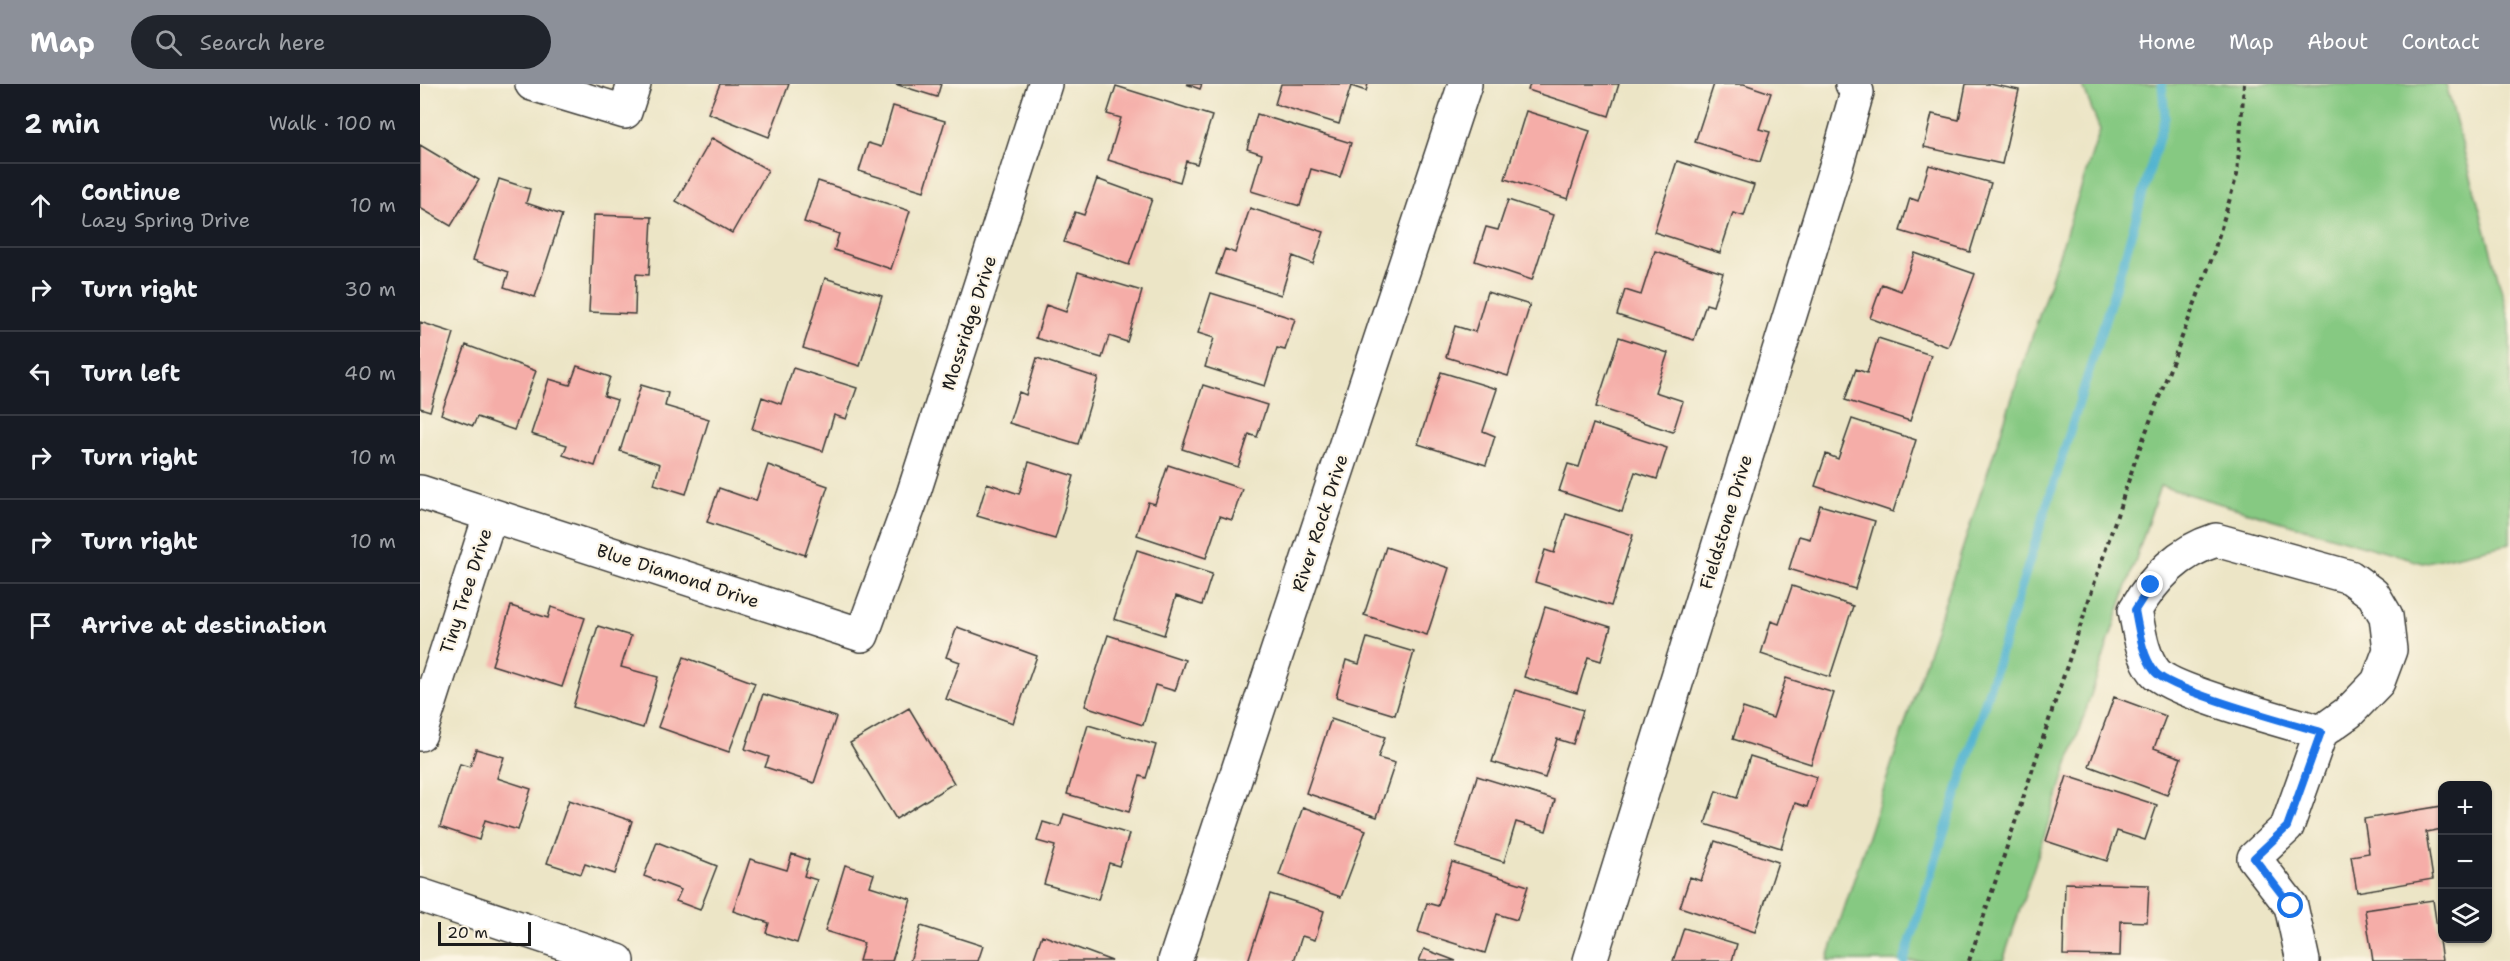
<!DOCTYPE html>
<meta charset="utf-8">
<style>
body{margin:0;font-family:"Shantell Sans",sans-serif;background:#20242c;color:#f1f3f6}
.controls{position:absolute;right:18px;bottom:18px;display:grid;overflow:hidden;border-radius:12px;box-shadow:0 2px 4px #0004}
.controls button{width:54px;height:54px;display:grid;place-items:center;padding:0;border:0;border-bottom:2px solid #363941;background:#171b24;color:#f1f3f6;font:30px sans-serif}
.scale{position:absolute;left:18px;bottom:15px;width:93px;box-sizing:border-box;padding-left:6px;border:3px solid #1c1c1c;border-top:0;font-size:16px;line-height:21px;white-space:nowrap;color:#1c1c1c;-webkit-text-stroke:4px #fcf5e5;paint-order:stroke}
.stop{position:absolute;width:18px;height:18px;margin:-14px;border:4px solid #1a73e8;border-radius:50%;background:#fff}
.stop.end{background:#1a73e8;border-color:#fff;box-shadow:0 2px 6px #0008}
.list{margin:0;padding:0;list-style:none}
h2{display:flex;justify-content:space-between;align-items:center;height:78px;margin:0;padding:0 24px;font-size:26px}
h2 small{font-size:20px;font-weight:400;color:#9ea1a6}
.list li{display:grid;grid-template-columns:39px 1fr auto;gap:18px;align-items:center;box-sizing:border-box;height:84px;padding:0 24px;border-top:2px solid #363941}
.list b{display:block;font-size:22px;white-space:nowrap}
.list p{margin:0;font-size:20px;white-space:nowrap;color:#9ea1a6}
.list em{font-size:20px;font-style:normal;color:#9ea1a6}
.icon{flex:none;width:33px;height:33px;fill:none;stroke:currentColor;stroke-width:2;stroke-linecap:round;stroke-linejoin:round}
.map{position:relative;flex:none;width:2090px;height:877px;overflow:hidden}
header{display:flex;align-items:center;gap:36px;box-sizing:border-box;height:84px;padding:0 30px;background:#8c9099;color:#fff}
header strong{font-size:28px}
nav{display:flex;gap:33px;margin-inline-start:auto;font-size:21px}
.search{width:420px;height:54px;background:#20242c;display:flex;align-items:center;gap:15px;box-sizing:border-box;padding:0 21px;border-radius:33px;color:#9ea1a6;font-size:22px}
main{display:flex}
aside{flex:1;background:#171b24}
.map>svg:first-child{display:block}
.green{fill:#86c982;stroke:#51724f;stroke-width:1.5}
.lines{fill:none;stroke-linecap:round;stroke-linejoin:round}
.stream{stroke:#51b4d0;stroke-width:9}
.building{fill:#f5ada8}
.minor-casing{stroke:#3b3a36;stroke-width:36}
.path{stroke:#3b3a36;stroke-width:4;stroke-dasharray:4.5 4.5;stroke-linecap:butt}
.minor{stroke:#fff;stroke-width:33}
.route{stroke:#1a73e8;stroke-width:8}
.labels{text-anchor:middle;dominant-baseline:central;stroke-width:4.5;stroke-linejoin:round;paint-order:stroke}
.street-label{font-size:18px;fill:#1c1c1c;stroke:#fcf5e5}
</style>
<header>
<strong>Map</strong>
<div class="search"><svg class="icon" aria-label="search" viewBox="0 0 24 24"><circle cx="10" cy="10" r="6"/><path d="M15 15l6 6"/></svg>Search here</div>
<nav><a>Home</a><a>Map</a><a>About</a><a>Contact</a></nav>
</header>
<main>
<aside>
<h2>2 min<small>Walk · 100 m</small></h2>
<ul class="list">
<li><svg class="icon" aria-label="ahead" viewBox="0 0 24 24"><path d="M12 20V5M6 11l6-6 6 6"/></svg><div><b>Continue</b><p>Lazy Spring Drive</p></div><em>10 m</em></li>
<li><svg class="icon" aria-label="right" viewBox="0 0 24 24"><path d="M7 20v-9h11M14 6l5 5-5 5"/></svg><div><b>Turn right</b></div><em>30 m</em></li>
<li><svg class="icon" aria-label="left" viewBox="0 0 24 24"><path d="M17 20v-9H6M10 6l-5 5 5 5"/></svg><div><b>Turn left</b></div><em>40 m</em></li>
<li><svg class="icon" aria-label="right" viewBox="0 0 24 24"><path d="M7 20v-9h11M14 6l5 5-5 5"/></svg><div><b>Turn right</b></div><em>10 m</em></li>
<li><svg class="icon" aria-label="right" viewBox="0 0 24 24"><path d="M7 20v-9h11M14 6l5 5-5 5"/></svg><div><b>Turn right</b></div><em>10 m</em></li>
<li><svg class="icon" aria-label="arrive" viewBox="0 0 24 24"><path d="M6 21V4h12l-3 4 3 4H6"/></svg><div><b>Arrive at destination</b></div></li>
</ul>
</aside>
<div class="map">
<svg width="2090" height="877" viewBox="0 0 2090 877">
<rect width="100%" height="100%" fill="#fcf5e5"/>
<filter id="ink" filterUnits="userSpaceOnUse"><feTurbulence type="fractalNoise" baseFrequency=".0167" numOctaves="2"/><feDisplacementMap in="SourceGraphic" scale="12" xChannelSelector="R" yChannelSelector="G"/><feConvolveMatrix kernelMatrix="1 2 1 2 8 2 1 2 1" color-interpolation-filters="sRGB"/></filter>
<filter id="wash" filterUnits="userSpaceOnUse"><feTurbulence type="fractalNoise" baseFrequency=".008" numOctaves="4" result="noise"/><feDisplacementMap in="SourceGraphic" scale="24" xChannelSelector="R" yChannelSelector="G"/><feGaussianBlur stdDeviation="1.35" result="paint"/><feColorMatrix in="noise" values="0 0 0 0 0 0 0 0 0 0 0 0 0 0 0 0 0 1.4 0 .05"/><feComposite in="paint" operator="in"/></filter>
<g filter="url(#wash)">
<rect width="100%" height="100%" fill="#ece5c6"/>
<path class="green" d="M1662,0H2026L2090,238V460L2002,479L1740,402L1583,877H1407L1680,46Z"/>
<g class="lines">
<path class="stream" d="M1484,877L1705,172L1745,33L1742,0"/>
</g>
<g id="blocks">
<path class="building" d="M300,0H369L349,53L288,29Z
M475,0H521L517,13Z
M766,0H782L780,5Z
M861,0H948L946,7L931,2L919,40L855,20Z
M1110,0H1199L1189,32L1108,6Z
M1294,0H1324L1351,9L1339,45L1350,48L1340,78L1275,58Z
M1546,0H1570L1599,6L1582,80L1504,63L1512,30L1539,36Z
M696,2L792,32L777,80L766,77L760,98L688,76L701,34L687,30Z
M473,22L525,37L504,107L439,87L448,59L461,63Z
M1106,27L1170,47L1148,115L1085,95Z
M837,30L931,59L920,93L891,85L880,122L831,107L842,70L827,65Z
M292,54L348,86L312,149L256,117Z
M0,61L59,96L31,142L0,124Z
M1257,77L1334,101L1324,132L1313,129L1300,169L1234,148Z
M1509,81L1571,99L1550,168L1480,147L1490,114L1498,117Z
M79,95L110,105L106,119L142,131L115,213L84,203L89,188L53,176Z
M677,95L732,115L709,181L644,158L655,128L664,131Z
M398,97L490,127L471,185L414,166L419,150L384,138Z
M1088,116L1133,131L1112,196L1055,177L1066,143L1078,146Z
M830,124L904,148L893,180L873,172L861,211L796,190L805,165L815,169Z
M174,131L232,133L229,191L216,190L215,230L169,228Z
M1235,167L1303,189L1293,222L1286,220L1274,256L1197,231L1205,206L1221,211Z
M1495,169L1555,190L1528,263L1450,234L1462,200L1481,207Z
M658,188L722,207L707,258L689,252L682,274L616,254L626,221L646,228Z
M405,194L462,212L440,282L383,264Z
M1067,208L1110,221L1088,292L1026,273L1035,242L1055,248Z
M791,209L875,235L865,266L857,264L845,302L785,283L794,254L778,249Z
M0,238L34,249L10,327L0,324Z
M1199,253L1248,269L1235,308L1263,317L1253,348L1176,323Z
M1458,254L1511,271L1490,337L1425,316L1436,285L1447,289Z
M46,261L116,287L94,346L57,333L53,342L21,330Z
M617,274L678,294L658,360L589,339L599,308L606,311Z
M157,282L190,293L184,312L197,316L175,382L143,371L147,361L111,350L129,295L150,301Z
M373,284L437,304L426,335L414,331L403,367L332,345L342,313L361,320Z
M1021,288L1077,305L1063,347L1075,352L1066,381L998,360Z
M221,301L248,309L245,322L289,335L266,410L234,400L240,380L200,367Z
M783,301L847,321L837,353L829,350L818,383L762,365Z
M1432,335L1496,356L1473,428L1395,402L1406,370L1418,375Z
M1173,340L1247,364L1237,395L1215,388L1202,428L1139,407L1148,380L1159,383Z
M609,378L654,392L635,455L557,432L567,399L599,410Z
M348,381L408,402L385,471L287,438L299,404L336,417Z
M748,381L822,405L812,436L800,432L786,474L717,451L728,418L735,420Z
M1400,421L1455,437L1435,505L1369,485L1379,452L1390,455Z
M1146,430L1213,451L1191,522L1115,498L1125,466L1134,469Z
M966,463L1029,484L1007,551L944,531Z
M717,466L792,490L782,521L756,512L744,551L694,535Z
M1372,502L1433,522L1410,593L1341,570L1351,537L1359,540Z
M91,522L128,534L131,523L165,534L142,603L72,581Z
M1125,523L1191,543L1181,577L1168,573L1157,609L1104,593Z
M178,542L211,552L201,583L238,593L223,644L153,623Z
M537,543L617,572L593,639L526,615L540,578L526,573Z
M688,551L765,576L755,607L735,601L723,641L665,622Z
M947,554L994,568L975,631L916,613L926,576L939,580Z
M264,573L335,599L309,668L238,643Z
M1366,594L1414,609L1391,680L1313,655L1323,624L1353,634Z
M1095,606L1163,626L1153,660L1137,655L1125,694L1072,678Z
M343,610L416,633L394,699L345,683L349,673L325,665Z
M1694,613L1746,632L1734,664L1761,674L1747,711L1669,682Z
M489,624L534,699L476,735L430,659Z
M911,635L965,653L958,674L975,679L957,733L886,709Z
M668,641L736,661L726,694L720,692L709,728L647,710Z
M56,665L84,673L77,694L111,705L98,746L65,736L59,756L20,743L40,680L50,683Z
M1330,672L1397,693L1387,723L1375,719L1361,764L1285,740L1296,707L1317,714Z
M1057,692L1135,716L1126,747L1096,738L1084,778L1036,763Z
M1647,692L1737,721L1725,756L1697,747L1687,777L1626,757Z
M149,716L212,737L195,790L165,780L161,790L127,779Z
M2022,722V745L2006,748L2013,795L1937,808L1931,772L1949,769L1944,735Z
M883,723L946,746L921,813L859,791Z
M644,730L709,750L699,782L689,779L678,816L624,800L635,762L617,757L623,738L640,743Z
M1295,757L1358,778L1335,848L1260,823L1270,793L1281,797Z
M237,758L297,782L280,826L256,817L261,806L224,792Z
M372,770L389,776L384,792L397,796L377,859L346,849L349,839L313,827L330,775L367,786Z
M1032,778L1108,802L1097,836L1077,830L1065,869L998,848L1007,819L1018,822Z
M425,781L454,790L450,802L491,815L472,877H439L444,859L405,847Z
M1645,799L1729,801L1727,838L1701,837L1700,872L1643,871Z
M850,810L904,827L895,856L882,852L874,877H828Z
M2013,816L2022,877H1953L1945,826Z
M501,842L563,862L558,877H490Z
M1264,844L1317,860L1312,877H1253Z
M622,851L692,877H613Z
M1004,865L1036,877H999Z"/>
</g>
</g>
<g filter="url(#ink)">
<use href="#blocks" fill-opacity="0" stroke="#3b3a36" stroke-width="1.5"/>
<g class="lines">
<g class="minor-casing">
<path id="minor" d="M112,0L205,28L214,0
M0,408L442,551L492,414L625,0
M1796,456L1930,493L1953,510L1966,532L1970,566L1958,598L1929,628L1901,648C1871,639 1750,607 1735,588C1722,572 1719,546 1715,526C1735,493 1758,468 1796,456Z
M0,650L70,432
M0,811L198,877
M755,877L1045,0
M1170,877L1417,79L1437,8L1432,0
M1883,877L1871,822L1834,774L1867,743L1901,648"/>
</g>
<path class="path" d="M1549,877L1716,374L1792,174L1817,91L1824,0"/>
<use href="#minor" class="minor"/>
</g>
</g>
<g class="lines" filter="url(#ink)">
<path class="route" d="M1731,501L1715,526C1719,546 1722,572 1735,588C1751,607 1871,639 1901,648L1867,743L1834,774L1871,822"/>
</g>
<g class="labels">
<g class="street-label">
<text transform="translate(549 239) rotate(-72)">Mossridge Drive</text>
<text transform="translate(1306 438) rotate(-73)">Fieldstone Drive</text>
<text transform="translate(900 439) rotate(-72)">River Rock Drive</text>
<text transform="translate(258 492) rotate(18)">Blue Diamond Drive</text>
<text transform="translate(46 507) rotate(-72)">Tiny Tree Drive</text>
</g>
</g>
</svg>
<div class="controls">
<button>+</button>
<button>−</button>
<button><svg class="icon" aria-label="layers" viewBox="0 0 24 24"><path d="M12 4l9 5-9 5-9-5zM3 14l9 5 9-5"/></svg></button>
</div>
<div class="scale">20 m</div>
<div class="stop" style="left:1871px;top:822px"></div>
<div class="stop end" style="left:1731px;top:501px"></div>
</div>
</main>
